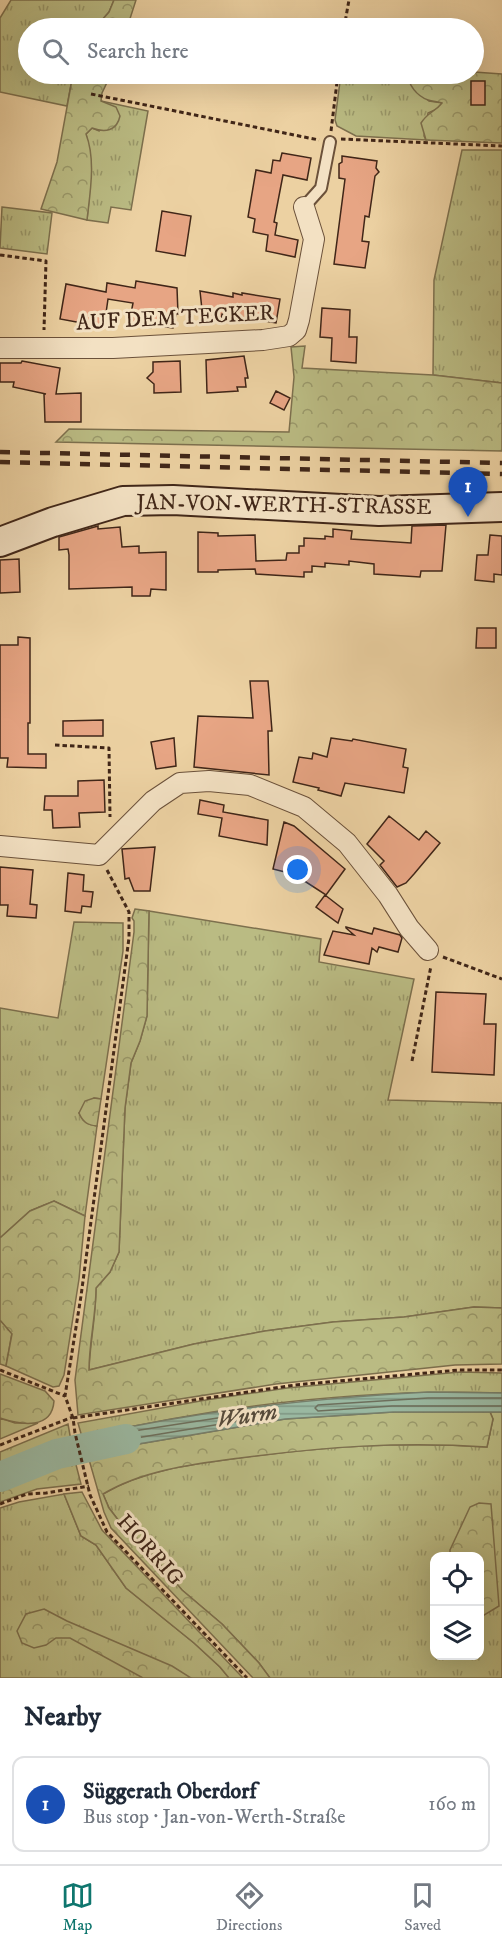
<!DOCTYPE html>
<meta charset="utf-8">
<style>
body{margin:0;font-family:"IM FELL DW Pica",serif;background:#f2f2f3;color:#1f2937}
.controls{position:absolute;right:18px;bottom:18px;display:grid;overflow:hidden;border-radius:12px;box-shadow:0 6px 24px #0002}
.controls button{width:54px;height:54px;display:grid;place-items:center;padding:0;border:0;border-bottom:2px solid #e0e1e3;background:#fff;color:#1f2937;font:30px sans-serif}
.you{position:absolute;left:298px;top:870px;width:21px;height:21px;margin:-15px;border:4px solid #fff;border-radius:50%;background:#1a73e8;box-shadow:0 0 0 9px #1a73e833}
.badge{display:grid;place-items:center;width:39px;height:39px;border-radius:50%;background:#0f766e;color:#fff;font-size:20px;font-weight:700}
.pin{position:absolute;translate:-50% -50px;filter:drop-shadow(0 2px 3px #0008)}
.pin::after{content:'';position:absolute;top:32px;width:21px;height:18px;background:inherit;clip-path:polygon(0 0,100% 0,50% 100%)}
.list{margin:0;padding:0;list-style:none}
h2{display:flex;justify-content:space-between;align-items:center;height:78px;margin:0;padding:0 24px;font-size:26px}
h2 small{font-size:20px;font-weight:400;color:#747a83}
.list li{display:grid;grid-template-columns:39px 1fr auto;gap:18px;align-items:center;box-sizing:border-box;height:96px;margin:0 12px 12px;padding:0 12px;border:2px solid #e0e1e3;border-radius:12px}
.list b{display:block;font-size:22px;white-space:nowrap}
.list p{margin:0;font-size:20px;white-space:nowrap;color:#747a83}
.list em{font-size:20px;font-style:normal;color:#747a83}
.icon{flex:none;width:33px;height:33px;fill:none;stroke:currentColor;stroke-width:2;stroke-linecap:round;stroke-linejoin:round}
.map{position:relative;flex:none;width:502px;height:1678px;overflow:hidden}
.search{position:absolute;background:#fff;box-shadow:0 6px 24px #0002;left:18px;right:18px;top:18px;height:66px;display:flex;align-items:center;gap:15px;box-sizing:border-box;padding:0 21px;border-radius:33px;color:#747a83;font-size:22px}
.sheet{height:186px;background:#fff}
nav{display:flex;justify-content:space-around;align-items:center;box-sizing:border-box;height:84px;border-top:2px solid #e0e1e3;background:#fff;font-size:16px;color:#747a83}
nav a{display:grid;justify-items:center;gap:3px}
nav .on{color:#0f766e}
.map>svg:first-child{display:block}
.grass{fill:url(#grass-tufts);stroke:#7d704e;stroke-width:1.5;fill-rule:evenodd}
.forest{fill:url(#forest-crowns);stroke:#7d704e;stroke-width:1.5}
.water{fill:url(#water-rules);stroke:#767e6a;stroke-width:1.5}
.lines{fill:none;stroke-linecap:round;stroke-linejoin:round}
.shore{stroke:#6d6f5c;stroke-width:1.5}
.river{stroke:#9ab8a1;stroke-width:30}
.building{fill:#e7a584;stroke:#402618;stroke-width:1.5}
.lane-casing{stroke:#6b513a;stroke-width:14}
.street-casing{stroke:#6b513a;stroke-width:22}
.secondary-casing{stroke:#402618;stroke-width:32}
.path{stroke:#402618;stroke-width:3;stroke-dasharray:4.5 3;stroke-linecap:butt}
.lane{stroke:#f3e1c3;stroke-width:10}
.street{stroke:#f3e1c3;stroke-width:20}
.secondary{stroke:#f3e1c3;stroke-width:28}
.rail{stroke:#402618;stroke-width:4.5;stroke-dasharray:10 10;stroke-linecap:butt}
.labels{text-anchor:middle;dominant-baseline:central;stroke-width:6;stroke-linejoin:round;paint-order:stroke}
.street-label{font-size:22px;fill:#402618;stroke:#f3e1c3}
.water-label{font-size:24px;font-style:italic;fill:#564a3a;stroke:#f3e1c3}
</style>
<div class="map">
<svg width="502" height="1678" viewBox="0 0 502 1678">
<defs>
<pattern id="grass-tufts" width="24" height="20" patternUnits="userSpaceOnUse" patternTransform="scale(1.5)"><rect width="24" height="20" fill="#babb83"/><path d="M3 7l-1-3M5 7V3M7 7l1-3M15 17l-1-3M17 17v-4M19 17l1-3" fill="none" stroke="#99986a"/></pattern>
<pattern id="forest-crowns" width="20" height="18" patternUnits="userSpaceOnUse" patternTransform="scale(1.5)"><rect width="20" height="18" fill="#babb83"/><path d="M2 6a3 3 0 1 1 6 0M12 15a3 3 0 1 1 6 0" fill="none" stroke="#99986a"/></pattern>
<pattern id="water-rules" width="6" height="5" patternUnits="userSpaceOnUse" patternTransform="scale(1.5)"><rect width="6" height="5" fill="#9ab8a1"/><path d="M0 2.5h6" fill="none" stroke="#7f9582"/></pattern>
</defs>
<rect width="100%" height="100%" fill="#ecd1a2"/>
<filter id="stains"><feTurbulence type="fractalNoise" baseFrequency=".00333" numOctaves="4"/><feColorMatrix values="0 0 0 0 .2 0 0 0 0 .09 0 0 0 0 .02 0 0 0 .5 -.17"/></filter>
<radialGradient id="worn" r=".72"><stop offset=".6" stop-color="#630" stop-opacity="0"/><stop offset="1" stop-color="#630" stop-opacity=".3"/></radialGradient>
<path class="grass" d="M11,0H114L109,12L95,28H28V74H73L67,106L0,92V18Z
M341,74H408V80L429,101L443,103L437,109L428,113L424,136L426,140L356,136L337,126L335,120Z
M101,101L148,111L131,210L111,207L108,223L87,220C90,191 93,162 86,134L92,128L99,131Z
M462,150H502V383L433,375L434,280Z
M2,207L52,213L47,254L0,248Z
M149,911L321,939L319,962L414,979L388,1100L502,1103V1308L474,1307L404,1317L333,1322L265,1331L194,1344L89,1370C90,1342 96,1316 96,1288L110,1272L119,1252L125,1108L131,1063L140,1041L147,1016Z
M74,922L123,923V951L101,1099L94,1098L79,1113C83,1122 87,1125 97,1126L85,1216L54,1201L30,1211L0,1238V1008L58,1018Z
M0,1320L12,1333L6,1366L0,1364Z
M460,1372L502,1373V1393C361,1388 219,1406 82,1437L78,1423L206,1400L287,1388Z
M490,1412H502V1678H270L259,1663L222,1624L182,1590L141,1542L122,1525L109,1508L103,1494C143,1470 193,1464 239,1458C324,1447 401,1441 487,1447L493,1419ZM434,1556H480V1656H434Z
M0,1418L15,1423H38L0,1439Z
M68,1424L71,1441L45,1448L0,1465V1452Z
M64,1494L81,1536L96,1545L126,1588L194,1643L220,1667L229,1678H0V1508L19,1502Z"/>
<path class="forest" d="M114,0H136L127,28H95L109,12Z
M474,72L502,74V143L426,140L421,123C428,112 435,112 442,103C437,101 433,102 428,100C417,96 408,85 408,74Z
M73,74H111L102,93L101,101L116,107L120,116C117,131 105,133 92,128L86,134C96,160 90,193 87,220L41,209L57,162Z
M305,346L302,368L433,375L502,383V451L56,442L69,429L289,432L294,377L291,347Z
M135,909L149,911L147,1016L140,1041L131,1063L125,1108L119,1252L110,1272L96,1288C96,1316 89,1342 89,1370L194,1344L265,1331L333,1322L404,1317L474,1307L502,1308V1364L455,1365L276,1384L78,1415L75,1380L134,932V921L132,918Z
M94,1098L101,1099L97,1126C87,1125 83,1122 79,1113L85,1101Z
M54,1201L85,1216L79,1279L64,1375L59,1386L53,1387L6,1366L12,1334L0,1320V1238L30,1211Z
M0,1374L45,1391L54,1401C52,1430 21,1425 0,1418Z
M393,1412H490L493,1419L487,1447C401,1441 324,1447 240,1458C194,1464 143,1470 103,1494L109,1508L122,1525L141,1542L182,1590L222,1624L259,1663L270,1678H253L111,1528L104,1512L88,1456L115,1448L285,1419Z
M74,1457L81,1484L37,1489L0,1502V1485Z
M82,1492L102,1530L243,1678H229L220,1667L194,1643L126,1588L96,1545L81,1536L64,1494Z
M479,1503L491,1504L499,1606L484,1615L480,1620V1556H450V1550L470,1507Z
M44,1609L67,1621L172,1666L191,1678H143L70,1638H56L46,1645L34,1648L22,1643L17,1631L26,1614Z"/>
<path class="water" d="M428,1392L502,1393V1412H393L285,1419L115,1448L88,1455L82,1437C196,1411 311,1398 428,1392Z
M71,1441L74,1457L0,1485V1465L45,1448Z"/>
<g class="lines">
<path class="shore" d="M502,1398H428L318,1405L315,1408L318,1411L392,1406H502
M250,1413L253,1415L251,1419L124,1440L121,1437L123,1434L140,1430Z
M0,1470L60,1450L63,1452L61,1456L0,1479"/>
<path class="river" d="M0,1477L57,1454L126,1439"/>
</g>
<path class="building" d="M471,81H485V105H471Z
M282,153L311,158L307,180L283,175L274,222L277,223L275,235L298,240L295,257L266,251L268,235L253,232L255,219L248,217L256,170L271,173L273,160L280,161Z
M342,156L377,161L376,168L379,172L375,176L369,217L365,216L362,241L369,242L365,268L334,264L345,179L339,178V164L342,162Z
M162,211L191,216L185,256L156,251Z
M136,281L177,288L178,314H176L173,328L152,325L151,328L129,324L133,303L108,299L104,327L60,319L66,284L106,292L107,283L135,288Z
M200,291L233,297V293L242,295V293L280,299L276,323L222,314L221,321L203,319Z
M322,308L350,310L349,337H357L356,363L331,361L332,338L320,337Z
M244,356L248,378H245L246,387H237L238,391L207,393L206,360Z
M22,361L60,368L56,394L81,393V422H45L44,394H46L13,387L14,382H0V363H21Z
M180,361L181,392L154,393V384L147,378L153,372V362Z
M276,391L290,398L284,410L270,403Z
M446,525L442,571H421L420,577L374,574V564L349,561V565L325,563V567L312,566V572H304V577L256,574L255,569L218,570V572H198V532L218,533V536L255,535L256,561L286,560L287,553H299V546H304V538L325,539V536L333,537V529L352,531L351,539L411,543L412,526Z
M98,526V529L120,527L122,547L139,546V553L166,552V590L151,589L150,596H132V587L69,589V555L68,549L59,550V537Z
M490,535L502,536V575L494,574V582L475,580L477,555H488Z
M19,559L20,592L0,593V560Z
M477,628H496V648H476Z
M18,637L30,638V723H28V754H46V768L7,767L8,758H0V645H18Z
M250,681H268L272,731H268L269,775L194,767L198,716L253,718Z
M103,720V736H63V721Z
M174,738L176,766L156,769L151,742Z
M331,738L352,741L353,739L406,749L403,767L408,768L404,793L345,783L341,796L318,790L319,788L293,782L299,757L312,759L313,753L327,757Z
M104,780L105,812L79,813L80,827L53,828L52,810H44L45,796H78V781Z
M200,800L224,805L223,812L268,820L267,845L219,836L222,818L198,814Z
M389,816L419,840L426,831L440,843L414,874L406,883L397,887L380,865L384,861L367,844Z
M284,822L294,826L345,869L326,895L289,871V873L273,869Z
M155,847L150,891H134L129,878L125,879L122,849Z
M0,867L33,870L30,904L37,905L36,918L7,916L8,905H0Z
M68,873L84,875L83,891L93,892L91,907L82,906L81,913L65,911Z
M325,895L343,909L338,923L316,907Z
M346,927L372,934L374,928L400,935L402,938L398,952L379,947L377,952L372,948L369,964L324,955L333,931L354,935L346,928Z
M436,992L486,994L484,1024H496L494,1075L432,1072Z"/>
<g class="lines">
<g class="lane-casing">
<path id="lane" d="M304,207L321,188L330,142"/>
</g>
<g class="street-casing">
<path id="street" d="M0,348H113L263,340L289,336L296,330L299,320L314,239L304,207
M0,846L99,855L153,801L180,783L209,781L250,785L304,807L347,843L388,895L409,928L428,950"/>
</g>
<g class="secondary-casing">
<path id="secondary" d="M0,542L53,522L123,501L173,500L379,511L502,507"/>
</g>
<path class="path" d="M344,28L349,0
M91,94L319,140
M331,131L338,74
M341,139L502,146
M0,255L46,261L44,330
M55,745L109,748L110,817
M107,870L129,912V938L81,1296L65,1396L73,1418L75,1433L90,1495L107,1532L247,1678
M443,957L502,979
M412,1061L431,966
M0,1370L65,1396
M73,1418L295,1385L459,1370H502
M0,1445L73,1417
M0,1504L27,1494L46,1493L89,1486"/>
<use href="#lane" class="lane"/>
<use href="#street" class="street"/>
<use href="#secondary" class="secondary"/>
<path class="rail" d="M0,452L502,463
M0,462L502,474"/>
</g>
<g class="labels">
<g class="street-label">
<text transform="translate(175 318) rotate(-3)">AUF DEM TECKER</text>
<text transform="translate(284 505) rotate(1)">JAN-VON-WERTH-STRASSE</text>
<text transform="translate(150 1550) rotate(48)">HORRIG</text>
</g>
<g class="water-label">
<text transform="translate(247 1416) rotate(-8)">Wurm</text>
</g>
</g>
<rect width="100%" height="100%" filter="url(#stains)"/>
<rect width="100%" height="100%" fill="url(#worn)"/>
</svg>
<div class="controls">
<button><svg class="icon" aria-label="locate" viewBox="0 0 24 24"><circle cx="12" cy="12" r="6"/><path d="M12 2v4M12 18v4M2 12h4M18 12h4"/></svg></button>
<button><svg class="icon" aria-label="layers" viewBox="0 0 24 24"><path d="M12 4l9 5-9 5-9-5zM3 14l9 5 9-5"/></svg></button>
</div>
<div class="you"></div>
<div class="pin badge" style="left:468px;top:517px;background:#1a4fb4">1</div>
<div class="search"><svg class="icon" aria-label="search" viewBox="0 0 24 24"><circle cx="10" cy="10" r="6"/><path d="M15 15l6 6"/></svg>Search here</div>
</div>
<section class="sheet">
<h2>Nearby<small></small></h2>
<ul class="list">
<li><span class="badge" style="background:#1a4fb4">1</span><div><b>Süggerath Oberdorf</b><p>Bus stop · Jan-von-Werth-Straße</p></div><em>160 m</em></li>
</ul>
</section>
<nav>
<a class="on"><svg class="icon" aria-label="map" viewBox="0 0 24 24"><path d="M3 6l6-2 6 2 6-2v14l-6 2-6-2-6 2zM9 4v14M15 6v14"/></svg>Map</a>
<a><svg class="icon" aria-label="directions" viewBox="0 0 24 24"><path d="M12 3l9 9-9 9-9-9zM9 14v-3h6M13 9l2 2-2 2"/></svg>Directions</a>
<a><svg class="icon" aria-label="saved" viewBox="0 0 24 24"><path d="M7 4h10v16l-5-4-5 4z"/></svg>Saved</a>
</nav>
